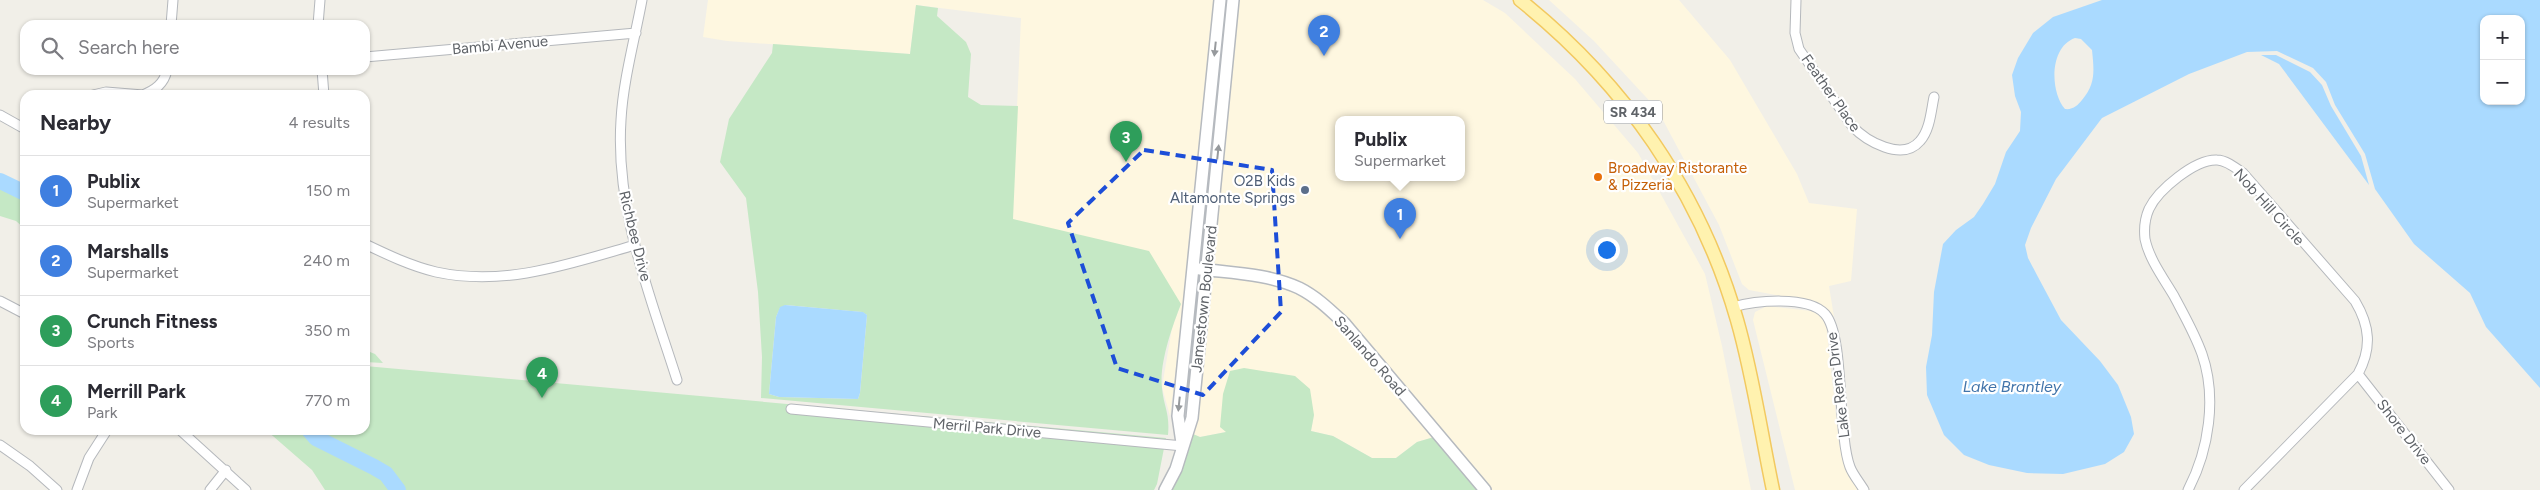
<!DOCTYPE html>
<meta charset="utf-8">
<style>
body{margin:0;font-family:Figtree,sans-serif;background:#f2f2f3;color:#2b2b33}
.controls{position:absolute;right:15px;top:15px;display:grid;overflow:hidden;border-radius:10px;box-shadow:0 1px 4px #0004}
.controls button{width:45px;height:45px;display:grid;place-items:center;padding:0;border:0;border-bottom:1px solid #e1e1e2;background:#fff;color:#2b2b33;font:25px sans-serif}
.you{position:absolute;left:1606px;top:249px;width:18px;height:18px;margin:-12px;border:4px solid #fff;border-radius:50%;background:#1a73e8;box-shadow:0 0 0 8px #1a73e833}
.badge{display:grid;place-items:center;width:32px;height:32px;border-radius:50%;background:#7c3aed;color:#fff;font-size:16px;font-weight:700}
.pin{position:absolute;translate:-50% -41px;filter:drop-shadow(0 1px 2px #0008)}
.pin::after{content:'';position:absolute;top:26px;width:18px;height:15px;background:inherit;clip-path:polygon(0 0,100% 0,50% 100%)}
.popup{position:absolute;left:1335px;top:116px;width:130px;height:65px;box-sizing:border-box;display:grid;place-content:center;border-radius:10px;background:#fff;filter:drop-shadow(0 1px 4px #0005);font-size:16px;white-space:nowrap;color:#7c7c81}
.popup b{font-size:19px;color:#2b2b33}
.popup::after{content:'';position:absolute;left:50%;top:100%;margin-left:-10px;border:10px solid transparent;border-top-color:#fff}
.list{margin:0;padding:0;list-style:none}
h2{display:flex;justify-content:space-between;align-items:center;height:65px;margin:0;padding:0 20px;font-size:21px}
h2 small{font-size:16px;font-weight:400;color:#7c7c81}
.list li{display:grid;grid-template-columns:32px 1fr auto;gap:15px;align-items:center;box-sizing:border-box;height:70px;padding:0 20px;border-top:1px solid #e1e1e2}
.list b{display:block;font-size:19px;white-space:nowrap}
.list p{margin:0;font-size:16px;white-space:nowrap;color:#7c7c81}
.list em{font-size:16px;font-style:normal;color:#7c7c81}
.icon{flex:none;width:28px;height:28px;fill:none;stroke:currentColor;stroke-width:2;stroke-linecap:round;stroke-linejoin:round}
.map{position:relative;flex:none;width:2540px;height:490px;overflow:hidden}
.search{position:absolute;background:#fff;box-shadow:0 1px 4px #0004;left:20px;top:20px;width:350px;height:55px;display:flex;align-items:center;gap:12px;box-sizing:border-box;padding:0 18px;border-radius:15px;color:#7c7c81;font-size:19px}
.panel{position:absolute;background:#fff;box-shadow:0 1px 4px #0004;left:20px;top:90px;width:350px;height:345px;border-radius:15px}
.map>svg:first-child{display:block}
.commercial{fill:#fef7e0;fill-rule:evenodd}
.green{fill:#c5e8c5;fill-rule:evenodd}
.water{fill:#aadaff;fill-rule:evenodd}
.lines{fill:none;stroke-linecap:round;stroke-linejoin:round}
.river{stroke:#aadaff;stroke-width:16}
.street-casing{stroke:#b5b8bc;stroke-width:11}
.secondary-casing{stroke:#b6babf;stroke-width:14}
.primary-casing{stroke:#f2c960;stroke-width:15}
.street{stroke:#fff;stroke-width:9}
.secondary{stroke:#fff;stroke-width:11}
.primary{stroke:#fff2af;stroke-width:12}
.oneway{fill:#979a9d}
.marked{fill:none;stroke:#1d4ed8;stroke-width:4;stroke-dasharray:10 6;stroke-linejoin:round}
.food-dot{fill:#e8710a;stroke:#fff;stroke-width:2}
.service-dot{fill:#5c6f8a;stroke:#fff;stroke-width:2}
.labels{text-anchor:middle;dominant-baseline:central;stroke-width:4.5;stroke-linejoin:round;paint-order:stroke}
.shield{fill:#fff;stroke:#8f9295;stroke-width:1}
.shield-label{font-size:14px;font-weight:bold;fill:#5f6368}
.street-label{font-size:15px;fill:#5f6368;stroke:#fff}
.food-label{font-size:15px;fill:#c56008;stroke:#fff;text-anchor:start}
.service-label{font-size:15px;fill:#4e5e75;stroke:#fff;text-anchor:end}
.water-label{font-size:16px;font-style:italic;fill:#4174aa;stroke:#fff}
</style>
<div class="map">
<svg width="2540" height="490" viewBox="0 0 2540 490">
<rect width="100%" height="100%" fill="#f1efe8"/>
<path class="commercial" d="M708,0H1214L1188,268L1170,416L1162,387L1172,328L1181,304L1012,219L1021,18L916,5L910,54L727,41L703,37Z
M1238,0H1483L1505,13L1575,79L1638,153L1705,274L1722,346L1751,490H1491L1353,324L1326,300L1213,266ZM1339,120H1461V178H1339Z
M1549,0H1679L1730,60L1797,174L1809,203L1857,209L1851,281L1829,286L1834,317L1827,308L1814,302L1749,290L1742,284L1719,225L1657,109L1594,41Z
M1212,276L1273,283L1297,293L1319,307L1341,327L1434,437L1417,442L1396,458H1372L1333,436L1311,431L1314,415L1295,376L1280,375L1226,432L1200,437L1193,434L1198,419Z
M1767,306L1811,311L1820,315L1826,324L1839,443L1846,470L1858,490H1795L1753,320L1755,312Z"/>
<path class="green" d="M916,5L938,8L937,16L966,42L971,54L968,97L981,105L1018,106L1013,219L1149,251L1181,304C1172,327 1159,364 1162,388C1164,408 1170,413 1168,435L761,398L762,357L758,292L746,198L720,162L729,119L772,53L773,44L910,54ZM786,305L862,312L867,315L860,393L858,399L779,397L769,394L776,317L780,308Z
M0,178L25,187V229L16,221L0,216Z
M365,350L375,354L383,363L365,362Z
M365,366L1166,438L1157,484L1154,490H404L389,472L317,434L315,430H365Z
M1244,368L1295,376L1310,389L1314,415L1311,431L1333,436L1372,458H1396L1417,442L1434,437L1478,490H1170L1189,450L1193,434L1200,437L1226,432L1220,427L1223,394L1230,371Z
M266,430H310L314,437L386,475L398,490H325L312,470Z"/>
<path class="water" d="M2102,0H2540V388L2486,327L2470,293L2414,244L2375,189L2365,154L2335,105L2326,82L2313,68L2277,51L2247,52L2189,74L2102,118L2056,179L2031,228L2025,245L2028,258L2038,277L2061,320L2100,361L2118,385L2131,417L2134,434L2124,452L2105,464L2063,474L2027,473L1989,465L1964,455L1944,435L1927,395L1926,367L1932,335L1934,292L1943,244L1956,230L1974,217L1983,204L1995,184L2006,152L2020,131L2021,112L2015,96L2012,75L2018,58L2033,33L2053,17ZM2484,19H2521V101H2484ZM2075,38L2081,39L2092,50C2094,70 2096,84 2082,100C2078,105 2073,110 2065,109C2050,92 2049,47 2075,38Z
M2261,55H2276L2310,72L2322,85L2331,106L2361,156L2369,185L2279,64Z
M785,305L863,312L867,315L860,393L858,399L779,397L769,394L776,317L780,307Z"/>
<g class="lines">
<path class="river" d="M0,181L25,193
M309,430L316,438L374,467L386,474L398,490"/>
<g class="street-casing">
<path id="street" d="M642,0C635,38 623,81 621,120C615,210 650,295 677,380
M1796,0L1795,33L1799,49L1852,126C1866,141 1902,162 1920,141C1930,130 1931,111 1934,97
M171,25L173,0
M318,25L320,0
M365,57L636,33
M322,70L324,95
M93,95L106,92L143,95
M143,95C155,90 164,84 167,70
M0,115L25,129
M365,244C388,255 411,266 436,272C505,287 569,264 635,245
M0,301L25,314
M1733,307C1754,301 1808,295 1825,314C1845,336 1837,432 1850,467C1853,475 1860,483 1864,490
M2358,374L2449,490
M791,409L1183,446
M180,430L246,490
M0,445L30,466L57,490
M77,490L89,458L107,430
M210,490L226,470
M2188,490C2209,450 2217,397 2202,354C2195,334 2184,315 2174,296C2164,279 2149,259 2145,239C2144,230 2145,218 2149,209C2158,190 2195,159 2217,160C2226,160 2236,168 2243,173L2355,301C2370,326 2372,348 2358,374L2244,490"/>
</g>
<g class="secondary-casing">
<path id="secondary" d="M1200,269C1233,273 1269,274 1299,288C1317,297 1331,311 1345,324L1485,490
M1182,443L1178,416L1220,0
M1165,490L1176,469L1192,418L1233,0"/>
</g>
<g class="primary-casing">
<path id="primary" d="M1520,0C1624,83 1700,191 1737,320C1753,375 1761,433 1773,490"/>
</g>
<use href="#street" class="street"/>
<use href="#secondary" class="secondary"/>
<use href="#primary" class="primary"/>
</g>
<defs><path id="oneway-solid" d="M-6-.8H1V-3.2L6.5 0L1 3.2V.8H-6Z" transform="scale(1.25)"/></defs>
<g class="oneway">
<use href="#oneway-solid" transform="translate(1215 49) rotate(96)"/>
<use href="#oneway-solid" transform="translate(1218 152) rotate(-84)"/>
<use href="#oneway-solid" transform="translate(1179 404) rotate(96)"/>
</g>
<path class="marked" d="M1144,150L1272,170L1281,312L1203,395L1117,368L1068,223Z"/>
<circle class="food-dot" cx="1598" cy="177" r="5"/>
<circle class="service-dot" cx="1305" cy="190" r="5"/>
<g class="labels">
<rect class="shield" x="1604" y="100.5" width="58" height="23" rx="4"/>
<g class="shield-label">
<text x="1633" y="112">SR 434</text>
</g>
<g class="street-label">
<text transform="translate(500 45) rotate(-5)">Bambi Avenue</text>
<text transform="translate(1831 93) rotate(55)">Feather Place</text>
<text transform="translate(2269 207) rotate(48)">Nob Hill Circle</text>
<text transform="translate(635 236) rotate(76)">Richbee Drive</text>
<text transform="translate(1204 299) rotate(-84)">Jamestown Boulevard</text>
<text transform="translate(1370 356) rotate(49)">Sanlando Road</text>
<text transform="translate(1838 385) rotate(-97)">Lake Rena Drive</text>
<text transform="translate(987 428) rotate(5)">Merril Park Drive</text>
<text transform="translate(2404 432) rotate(52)">Shore Drive</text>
</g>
<g class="food-label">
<text x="1608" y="168">Broadway Ristorante<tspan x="1608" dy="17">&amp; Pizzeria</tspan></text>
</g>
<g class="service-label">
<text x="1295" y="181">O2B Kids<tspan x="1295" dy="17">Altamonte Springs</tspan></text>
</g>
<g class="water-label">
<text x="2012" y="386">Lake Brantley</text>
</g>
</g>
</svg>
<div class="controls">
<button>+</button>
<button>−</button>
</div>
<div class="you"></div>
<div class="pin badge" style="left:1400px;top:239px;background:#3f7fe0">1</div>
<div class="popup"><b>Publix</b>Supermarket</div>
<div class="pin badge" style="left:1324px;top:56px;background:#3f7fe0">2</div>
<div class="pin badge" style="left:1126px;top:162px;background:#2e9e5b">3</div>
<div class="pin badge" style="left:542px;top:398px;background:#2e9e5b">4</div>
<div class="search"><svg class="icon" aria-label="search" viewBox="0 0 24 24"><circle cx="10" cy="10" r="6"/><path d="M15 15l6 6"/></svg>Search here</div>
<section class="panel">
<h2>Nearby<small>4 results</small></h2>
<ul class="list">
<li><span class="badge" style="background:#3f7fe0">1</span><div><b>Publix</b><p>Supermarket</p></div><em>150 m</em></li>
<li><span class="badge" style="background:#3f7fe0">2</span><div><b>Marshalls</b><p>Supermarket</p></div><em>240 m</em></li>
<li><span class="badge" style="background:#2e9e5b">3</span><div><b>Crunch Fitness</b><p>Sports</p></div><em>350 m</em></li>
<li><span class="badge" style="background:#2e9e5b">4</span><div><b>Merrill Park</b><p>Park</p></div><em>770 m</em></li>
</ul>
</section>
</div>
